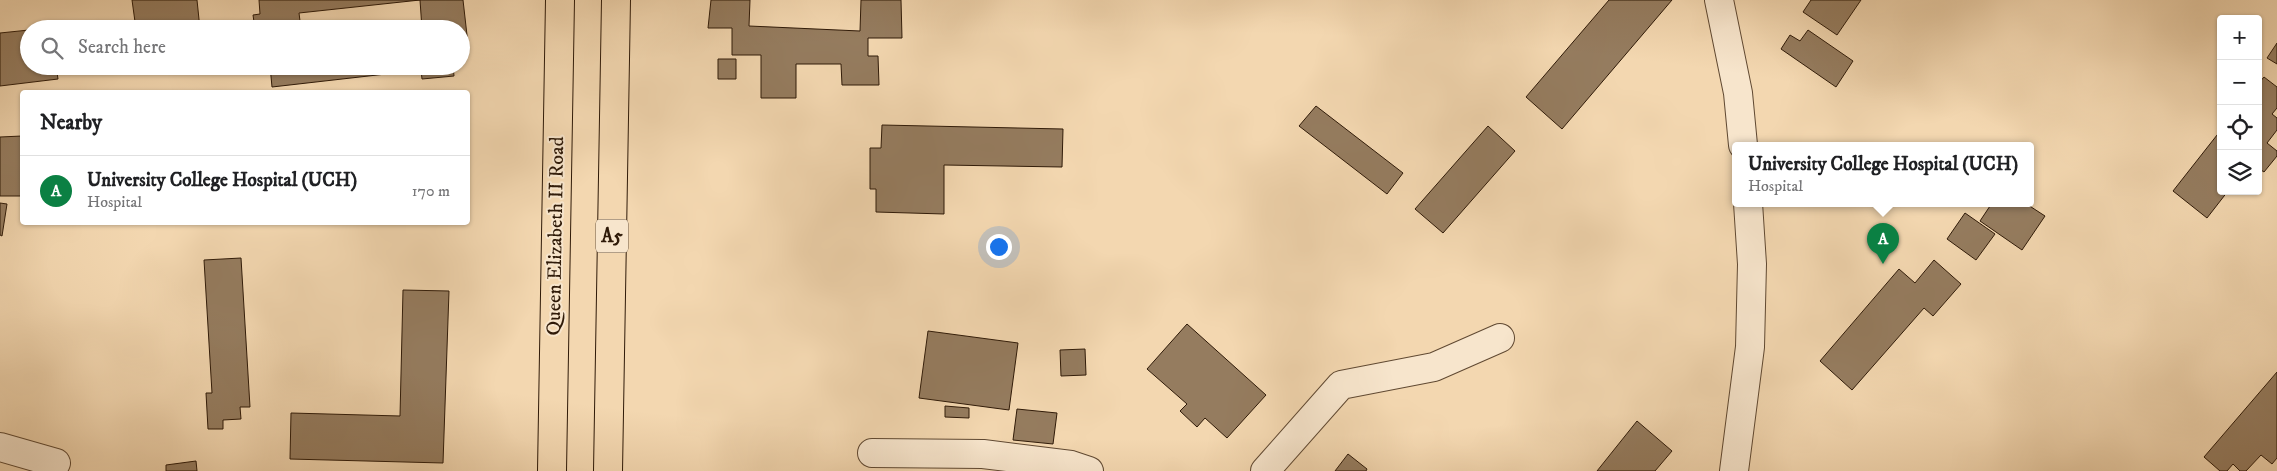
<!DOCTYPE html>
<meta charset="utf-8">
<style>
body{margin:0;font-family:"IM FELL DW Pica",serif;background:#f6f6f6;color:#202124}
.controls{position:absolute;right:15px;top:15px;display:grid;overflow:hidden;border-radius:5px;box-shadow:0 1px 4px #0004}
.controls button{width:45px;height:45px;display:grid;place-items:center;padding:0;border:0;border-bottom:1px solid #e0e0e0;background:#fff;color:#202124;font:25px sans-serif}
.you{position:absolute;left:998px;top:246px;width:18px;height:18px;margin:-12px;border:4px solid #fff;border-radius:50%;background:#1a73e8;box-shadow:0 0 0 8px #1a73e833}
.badge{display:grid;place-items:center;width:32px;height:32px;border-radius:50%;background:#0b8043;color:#fff;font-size:16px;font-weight:700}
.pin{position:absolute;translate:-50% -41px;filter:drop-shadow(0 1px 2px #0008)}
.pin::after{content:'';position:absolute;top:26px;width:18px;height:15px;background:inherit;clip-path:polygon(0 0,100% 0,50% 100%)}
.popup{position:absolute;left:1732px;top:142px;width:302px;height:65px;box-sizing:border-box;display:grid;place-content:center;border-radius:5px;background:#fff;filter:drop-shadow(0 1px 4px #0005);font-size:16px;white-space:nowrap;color:#757577}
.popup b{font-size:19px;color:#202124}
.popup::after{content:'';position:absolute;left:50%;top:100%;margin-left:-10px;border:10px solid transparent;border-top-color:#fff}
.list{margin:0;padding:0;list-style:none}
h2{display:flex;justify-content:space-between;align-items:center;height:65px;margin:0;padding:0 20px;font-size:21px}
h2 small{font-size:16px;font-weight:400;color:#757577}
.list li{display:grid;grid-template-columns:32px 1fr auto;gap:15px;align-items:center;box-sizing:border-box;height:70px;padding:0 20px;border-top:1px solid #e0e0e0}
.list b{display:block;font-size:19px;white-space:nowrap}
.list p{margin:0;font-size:16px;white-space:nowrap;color:#757577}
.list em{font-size:16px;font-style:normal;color:#757577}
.icon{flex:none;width:28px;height:28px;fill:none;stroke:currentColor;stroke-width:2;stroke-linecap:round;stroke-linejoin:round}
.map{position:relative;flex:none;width:2277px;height:471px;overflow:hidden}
.search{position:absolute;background:#fff;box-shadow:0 1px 4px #0004;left:20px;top:20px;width:450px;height:55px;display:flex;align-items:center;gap:12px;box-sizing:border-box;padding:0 18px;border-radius:28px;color:#757577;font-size:19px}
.panel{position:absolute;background:#fff;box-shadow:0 1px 4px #0004;left:20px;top:90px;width:450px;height:135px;border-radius:5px}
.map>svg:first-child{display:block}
.building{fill:#957c5f;stroke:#2f1a08}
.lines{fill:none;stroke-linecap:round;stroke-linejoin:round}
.minor-casing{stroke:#604932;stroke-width:30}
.highway-casing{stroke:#2f1a08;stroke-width:30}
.minor{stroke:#f7e5cc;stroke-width:28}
.highway{stroke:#f3d7b0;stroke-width:28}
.labels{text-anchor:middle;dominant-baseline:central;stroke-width:4;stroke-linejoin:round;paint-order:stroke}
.shield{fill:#f7e5cc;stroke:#6b5743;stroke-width:1}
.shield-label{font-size:19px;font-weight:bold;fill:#2f1a08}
.street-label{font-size:20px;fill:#2f1a08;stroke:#f7e5cc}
</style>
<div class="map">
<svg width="2277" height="471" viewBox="0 0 2277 471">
<rect width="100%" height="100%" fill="#f3d7b0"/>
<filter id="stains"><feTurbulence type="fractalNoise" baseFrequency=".004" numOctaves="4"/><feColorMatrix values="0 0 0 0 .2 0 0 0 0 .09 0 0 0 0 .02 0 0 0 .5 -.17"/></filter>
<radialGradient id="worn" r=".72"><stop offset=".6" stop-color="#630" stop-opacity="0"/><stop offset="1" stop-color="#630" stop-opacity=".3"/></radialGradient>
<path class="building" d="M132,0H197L200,29H136Z
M259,0H463L468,44H461V29H422L420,0L299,13L301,29H255L253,15L260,14Z
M711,0H750L749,26L860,31L861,0H901L902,38H868V56H878L879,85H842L841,64H796V98H761V55H732V28H708Z
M1609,0H1672L1562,129L1526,97Z
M1811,0H1861L1837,35L1803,12Z
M29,30V66H56L58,79L0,86V33Z
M1808,30L1853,61L1836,87L1781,49L1790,35L1800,41Z
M2277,43V64L2267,58Z
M718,59H736V79H718Z
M270,66H453L454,76L422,79L421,70L272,87Z
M2264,77L2277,87V108L2272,114L2277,118V130L2267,143L2277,151V156L2264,172L2258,168V84Z
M1316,106L1403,173L1387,194L1299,126Z
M882,125L1063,129L1062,167L944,165V214L876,212V189H870V148H881Z
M1488,126L1515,151L1443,233L1415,209Z
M2221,130V191H2228L2207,218L2173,191Z
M22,136V196H0V137Z
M0,203L7,204L2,236L0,235Z
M1992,203H2025L2045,216L2022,250L1980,221Z
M1965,213L1995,234L1976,260L1947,239Z
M241,258L250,407H240L241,419L223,420V429H208L206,393H212L204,260Z
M1934,260L1961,284L1933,316L1924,308L1852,390L1820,361L1899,269L1915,283Z
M403,290L449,291L443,463L290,459L291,413L400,416Z
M1187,324L1266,395L1227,438L1205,418L1197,427L1180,411L1187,404L1147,369Z
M928,331L1018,343L1009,410L919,398Z
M1085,349L1086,375L1061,376L1060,350Z
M2277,372V458L2272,464L2261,455L2246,471H2240L2233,464L2227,471H2220L2204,457Z
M945,406L969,408V418L945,417Z
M1017,409L1057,413L1053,444L1013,440Z
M1637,421L1672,451L1655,471H1597Z
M1348,454L1367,469L1366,471H1335Z
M196,461L197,471H166V465Z"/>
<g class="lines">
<g class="minor-casing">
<path id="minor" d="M1719,0L1738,93L1743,145
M0,447L56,463
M872,453L983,454L1071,465L1089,471
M1265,471L1341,385L1434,367L1500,338
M1734,471L1750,347L1752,264L1748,203"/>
</g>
<g class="highway-casing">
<path id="highway" d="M552,471L560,0
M608,471L616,0"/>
</g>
<use href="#minor" class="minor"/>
<use href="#highway" class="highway"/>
</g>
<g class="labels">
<rect class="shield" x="596" y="219.5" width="32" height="33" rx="4"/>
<g class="shield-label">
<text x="612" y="236">A5</text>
</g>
<g class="street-label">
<text transform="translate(556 236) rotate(-89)">Queen Elizabeth II Road</text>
</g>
</g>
<rect width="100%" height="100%" filter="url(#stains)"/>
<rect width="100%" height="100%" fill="url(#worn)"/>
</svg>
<div class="controls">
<button>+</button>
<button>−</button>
<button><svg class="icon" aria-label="locate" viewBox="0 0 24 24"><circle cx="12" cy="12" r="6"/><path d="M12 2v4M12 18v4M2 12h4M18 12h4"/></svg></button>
<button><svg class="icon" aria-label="layers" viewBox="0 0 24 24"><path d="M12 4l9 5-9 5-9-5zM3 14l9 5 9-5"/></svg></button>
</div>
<div class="you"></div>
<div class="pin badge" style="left:1883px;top:264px">A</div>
<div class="popup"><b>University College Hospital (UCH)</b>Hospital</div>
<div class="search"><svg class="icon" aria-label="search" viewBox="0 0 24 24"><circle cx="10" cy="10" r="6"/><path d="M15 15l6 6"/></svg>Search here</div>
<section class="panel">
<h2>Nearby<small></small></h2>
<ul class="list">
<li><span class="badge">A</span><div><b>University College Hospital (UCH)</b><p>Hospital</p></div><em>170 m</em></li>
</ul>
</section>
</div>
